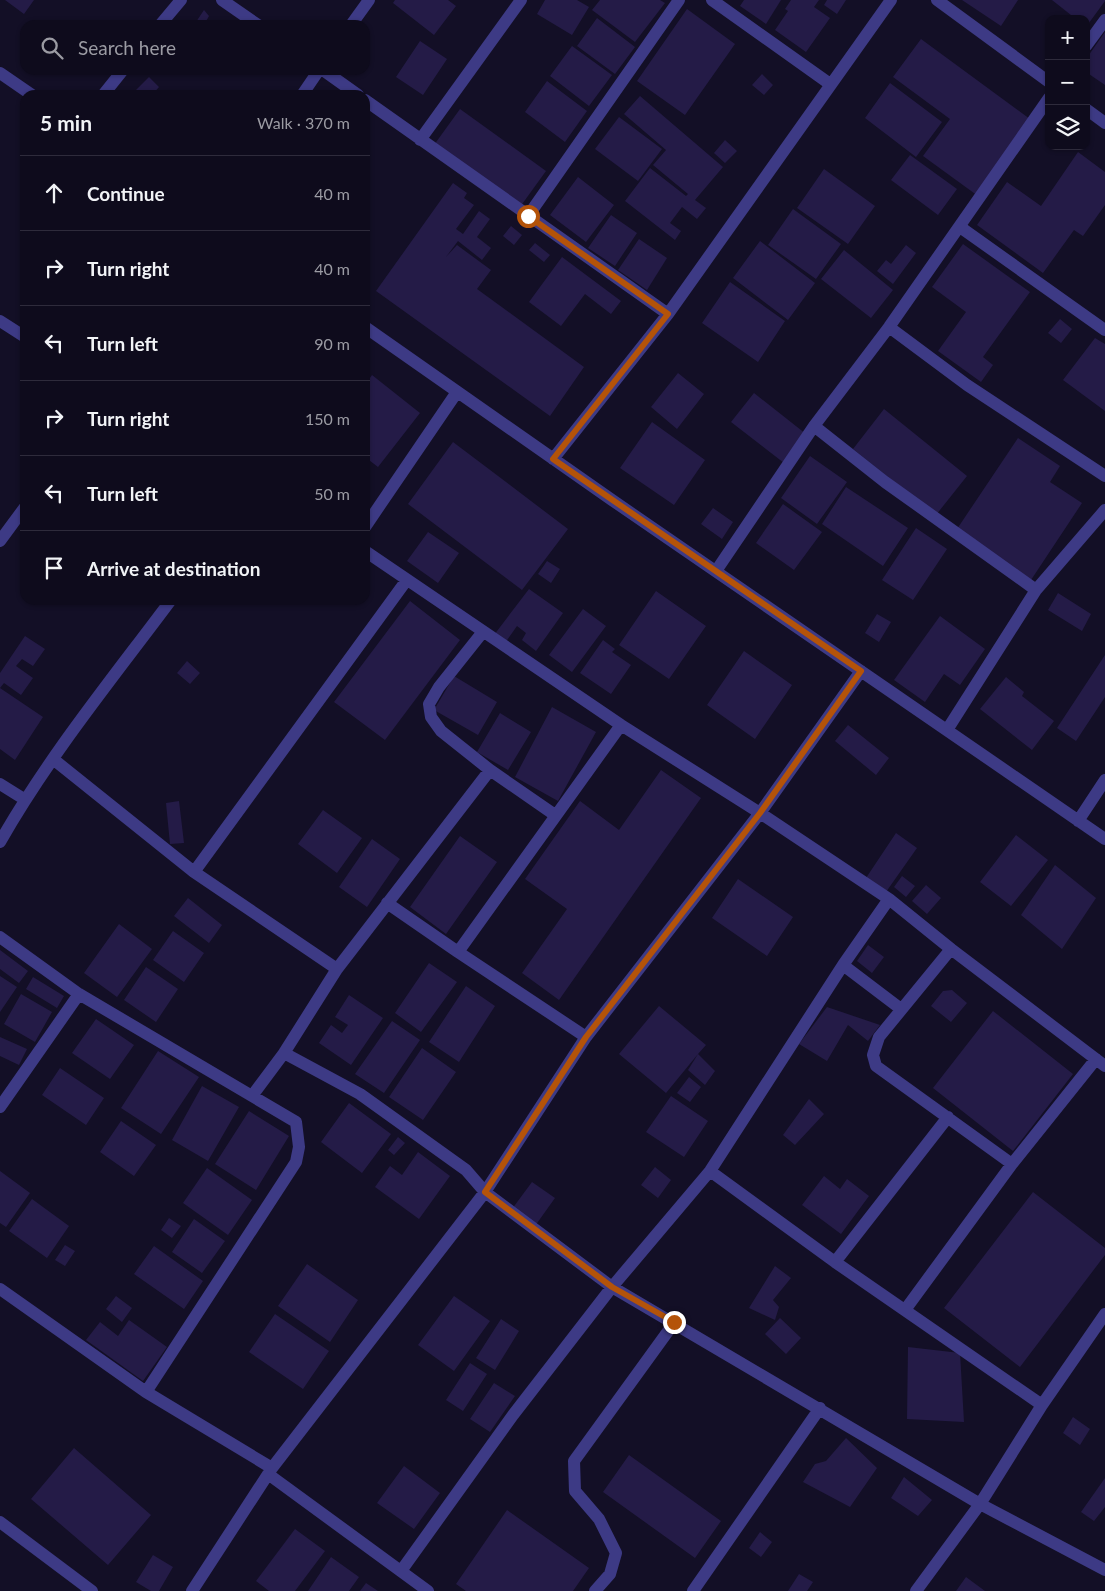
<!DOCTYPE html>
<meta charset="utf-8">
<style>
body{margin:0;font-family:Lato,sans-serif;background:#171425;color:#f1f3f6}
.controls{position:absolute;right:15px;top:15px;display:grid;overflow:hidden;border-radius:10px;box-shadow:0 1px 4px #0004}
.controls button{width:45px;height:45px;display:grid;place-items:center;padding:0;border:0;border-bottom:1px solid #2e2b3b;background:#0e0b1c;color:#f1f3f6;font:25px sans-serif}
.stop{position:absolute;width:15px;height:15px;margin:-11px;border:4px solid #b45309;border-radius:50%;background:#fff}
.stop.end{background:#b45309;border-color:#fff;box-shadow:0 1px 5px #0008}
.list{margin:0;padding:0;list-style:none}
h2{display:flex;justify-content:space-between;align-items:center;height:65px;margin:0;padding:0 20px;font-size:21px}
h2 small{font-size:16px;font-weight:400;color:#9b9ba3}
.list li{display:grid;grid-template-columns:32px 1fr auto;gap:15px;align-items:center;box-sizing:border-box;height:75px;padding:0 20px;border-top:1px solid #2e2b3b}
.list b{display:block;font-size:19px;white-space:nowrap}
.list em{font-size:16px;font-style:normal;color:#9b9ba3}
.icon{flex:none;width:28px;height:28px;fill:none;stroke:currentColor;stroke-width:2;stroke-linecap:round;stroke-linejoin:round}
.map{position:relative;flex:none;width:1105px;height:1591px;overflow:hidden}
.search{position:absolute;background:#0e0b1c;box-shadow:0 1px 4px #0004;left:20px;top:20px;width:350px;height:55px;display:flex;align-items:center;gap:12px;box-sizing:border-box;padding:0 18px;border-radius:15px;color:#9b9ba3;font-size:19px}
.panel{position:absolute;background:#0e0b1c;box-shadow:0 1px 4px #0004;left:20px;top:90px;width:350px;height:515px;border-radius:15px}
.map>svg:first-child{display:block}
.building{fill:#241b47}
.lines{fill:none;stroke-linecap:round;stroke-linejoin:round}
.minor{stroke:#3d3a85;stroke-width:12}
.route{stroke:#b45309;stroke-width:6}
</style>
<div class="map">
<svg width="1105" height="1591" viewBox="0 0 1105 1591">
<rect width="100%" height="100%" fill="#130f26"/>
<path class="building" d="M5,0H34L24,14Z
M395,0H448L456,6L434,35L393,3Z
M545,0H577L589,7L572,35L537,14Z
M600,0H660L665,3L635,42L592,10Z
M744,0H781L766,24L740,6Z
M791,0H819L814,7L830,18L806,52L775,30L788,11L785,9Z
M827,0H846L837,14L824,5Z
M962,0H1018L1001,26Z
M1052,0H1105V1L1086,27V19H1076Z
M687,9L735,44L685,115L637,81Z
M204,10L209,16L204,25H201L196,22Z
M597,18L635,47L615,74L577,46Z
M1105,32V85L1086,72V59Z
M921,39L1030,119L978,196L923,156L950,119L893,77Z
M420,41L447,59L423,95L396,77Z
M572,46L612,75L589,106L550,76Z
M762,74L773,85L764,95L752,85Z
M149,77L159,87L152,95H131Z
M547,81L587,111L565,142L525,112Z
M890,83L942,122L916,157L865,118Z
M640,96L723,167L695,200L706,208L697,219L682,207L670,223L681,231L675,240L625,201L650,168L686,196L688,194L653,165L666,150L624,114Z
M460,109L546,171L520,207L434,145Z
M619,117L662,149L638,181L595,149Z
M725,140L737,151L725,163L714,153Z
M1078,152L1105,172V205L1083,236L1074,230L1043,273L977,225L1007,182L1041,206Z
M910,155L957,189L938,215L891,180Z
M824,169L875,206L848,244L797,208Z
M578,177L614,205L586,242L550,215Z
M453,183L467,193L464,198L474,205L456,229L463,234L479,211L490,219L477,237L491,248L482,260L458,241L446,257L457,245L491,270L477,289L584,367L550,416L376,291Z
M793,209L841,244L816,279L768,245Z
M611,215L637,233L615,266L588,248Z
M511,226L522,235L514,245L503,236Z
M639,239L667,258L647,290L618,270Z
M760,241L815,283L788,320L733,278Z
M535,243L550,255L544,262L529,250Z
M963,244L1030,292L983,357L993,365L981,382L938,351L966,312L932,287Z
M906,245L916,253L893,284L877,271L886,260L891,264Z
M844,250L893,290L871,318L821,279Z
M562,257L621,301L611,314L585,294L561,326L529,302Z
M730,282L785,321L758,362L702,323Z
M1060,319L1072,329L1061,343L1048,333Z
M1095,338L1105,344V411L1063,380Z
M678,373L704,394L677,429L651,407Z
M372,375L420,413L378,467L365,457V385Z
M754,393L806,434L784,463L731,422Z
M884,409L967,476L936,515L853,449Z
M652,422L705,460L674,505L620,468Z
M1018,438L1060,466L1050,482L1082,503L1031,580L957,529Z
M453,442L568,529L522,590L408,504Z
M810,456L847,482L817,524L781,498Z
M846,487L908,528L883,566L822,524Z
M783,504L822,532L794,570L756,543Z
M713,508L733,522L722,539L701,524Z
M916,528L947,549L913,600L882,580Z
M428,532L459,553L438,583L407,561Z
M547,561L560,569L551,583L538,574Z
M529,589L563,613L536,651L522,640L526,633L517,626L505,643L494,635Z
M656,591L706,626L669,679L619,645Z
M1058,593L1091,614L1082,631L1048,610Z
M410,601L460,640L385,740L334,702Z
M583,609L606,626L572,672L549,655Z
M877,614L891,622L879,642L865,633Z
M940,616L985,649L960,685L944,674L925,702L894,680Z
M25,636L45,649L33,666L22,659L16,666L33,678L21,695L4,683L0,688L43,717L15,760L0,749V673Z
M603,640L615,649L612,652L631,665L611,694L580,673Z
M744,651L792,685L755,739L707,705Z
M1105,655V697L1076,741L1057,728Z
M187,661L200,673L190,684L177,673Z
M454,676L497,702L478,735L434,710Z
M1006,677L1024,692L1022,696L1054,721L1032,750L980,709Z
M552,707L596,732L558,801L515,777Z
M500,713L531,732L508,770L477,752Z
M848,725L889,758L876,775L835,741Z
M661,770L701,798L559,1000L522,973L567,909L525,879L580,801L619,830Z
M179,801L184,843L170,844L166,803Z
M323,810L362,838L337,873L298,844Z
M896,833L917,848L886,892L866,878Z
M1016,835L1048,860L1011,906L980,882Z
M460,836L497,862L446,934L410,907Z
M372,839L400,859L367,907L339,887Z
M1055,865L1096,898L1062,949L1021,915Z
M902,876L915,886L906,897L894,887Z
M738,879L793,917L767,956L712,918Z
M926,885L941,898L927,914L912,901Z
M188,898L222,925L209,943L174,916Z
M119,924L152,949L117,997L84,973Z
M173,931L204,953L184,982L153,960Z
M868,945L884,957L872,973L857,961Z
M0,950L28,971L19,983L0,969Z
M429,963L457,982L421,1032L395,1013Z
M146,967L178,989L156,1022L124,1000Z
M0,976L17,987L0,1012Z
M33,977L64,996L57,1008L26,989Z
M466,986L495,1006L459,1062L429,1042Z
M952,990L967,1003L951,1022L931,1006L943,991Z
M21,994L52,1012L35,1042L4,1024Z
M349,995L383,1018L351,1065L319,1043L331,1025L342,1033L348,1025L335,1017Z
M659,1006L706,1045L698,1054L715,1071L705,1085L688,1070L698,1054L666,1093L619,1054Z
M827,1007L880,1025L868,1041L848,1025L827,1061L799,1044Z
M993,1011L1073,1074L1013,1151L933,1088Z
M96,1019L134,1045L110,1079L72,1053Z
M392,1021L420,1040L384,1093L355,1074Z
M0,1037L27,1049L19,1065L0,1056Z
M422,1048L456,1072L423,1120L389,1097Z
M158,1051L199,1077L161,1134L121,1108Z
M60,1068L104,1098L86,1125L42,1095Z
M689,1077L701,1087L690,1102L677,1093Z
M202,1086L239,1107L208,1161L172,1140Z
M671,1096L708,1121L684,1157L646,1132Z
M809,1099L824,1114L795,1145L783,1135Z
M349,1103L391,1134L362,1173L321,1142Z
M249,1111L289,1136L256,1190L215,1164Z
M121,1121L156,1145L134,1176L100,1152Z
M398,1137L405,1143L394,1155L388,1150Z
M418,1152L450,1176L419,1219L375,1187L390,1166L402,1175Z
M655,1167L671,1180L658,1198L641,1185Z
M207,1168L252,1200L228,1235L183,1203Z
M0,1171L30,1193L6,1227L0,1223Z
M824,1176L840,1189L847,1179L869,1196L841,1234L802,1205Z
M532,1182L555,1198L535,1226L512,1209Z
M1033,1192L1105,1248V1255L1020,1367L944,1308Z
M32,1199L69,1226L47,1258L9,1231Z
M169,1218L181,1226L172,1238L161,1230Z
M194,1219L225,1241L202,1273L172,1252Z
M65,1245L75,1251L65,1266L55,1260Z
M154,1246L203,1281L184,1309L134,1274Z
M307,1264L358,1300L330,1342L278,1306Z
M775,1266L791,1278L773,1300L779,1307L775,1320L749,1308Z
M116,1296L132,1308L122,1322L106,1309Z
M454,1296L490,1321L454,1371L418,1345Z
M275,1314L329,1351L303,1389L249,1352Z
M780,1318L801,1338L786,1354L765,1334Z
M501,1319L519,1331L495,1370L476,1358Z
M129,1320L167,1347L143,1381L86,1340L100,1322L118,1336Z
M908,1347L960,1353L964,1422L907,1419Z
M470,1363L487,1374L463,1411L446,1400Z
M494,1383L515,1396L490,1432L470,1419Z
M1073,1417L1090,1429L1080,1445L1063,1433Z
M846,1438L877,1468L850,1507L803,1482L815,1464L826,1461Z
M74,1448L151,1515L108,1565L31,1499Z
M629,1455L721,1521L695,1558L603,1492Z
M404,1466L440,1493L414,1529L377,1503Z
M904,1477L932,1500L918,1516L891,1498Z
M1105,1478V1507L1094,1521L1081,1512Z
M507,1510L589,1568L573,1591H466L456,1584Z
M295,1529L325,1551L295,1591H269L256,1581Z
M760,1532L772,1542L761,1557L749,1548Z
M153,1555L173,1567L159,1591H151L136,1582Z
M331,1557L359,1577L349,1591H308Z
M799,1574L813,1582L807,1591H788Z
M966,1577L985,1591H956Z
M366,1583L378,1591H360Z"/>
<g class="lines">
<path class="minor" d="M222,0L258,25
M712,0L830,84
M937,0L1049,82
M160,25L181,0
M351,25L369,0
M1086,46L1105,20
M323,70L358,95
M0,73L32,95
M103,95L123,70
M302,95L319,70
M365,100L668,314
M1086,109L1105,123
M420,140L521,0
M528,216L679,0
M960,227L1105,330
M0,321L25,337
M365,327L612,500L1105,839
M889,327L967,385L1105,476
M814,426L885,482L1036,590
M553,459L668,314L891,0
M365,527L457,392
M0,541L25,507
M365,551L621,725L458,952L586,1037
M716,571L814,426L889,327L1049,98
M482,633L439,687L429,704L431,717L441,731L490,770
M621,725L760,813L889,899L951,949L1105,1066
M947,730L1036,590L1105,510
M53,759L194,872L337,969
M0,784L24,799
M1078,821L1105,780
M0,842C49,756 112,679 171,600
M194,872L406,581
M387,903L458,952
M0,937L79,994L296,1122L299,1147L296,1162L146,1392
M951,949L879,1037L873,1055L876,1066L1012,1164
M843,965L901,1009
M284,1053L360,1094L466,1170L485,1192L612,1287L980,1504L1105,1570
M252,1096L284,1053L337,969L490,770L555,815
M0,1107L79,994
M710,1171L835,1262L1042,1405
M835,1262L948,1117
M0,1289L146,1392L272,1468
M905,1310L1012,1164L1096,1059
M268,1474L428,1591
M0,1522L92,1591
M401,1571L513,1415L612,1287L710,1171L843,965L889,899
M192,1591L272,1468L485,1192L586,1037L760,813L861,671
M595,1591L610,1574L616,1553L599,1519L575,1491L574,1461L674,1323
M693,1591L820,1408
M916,1591L980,1504L1042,1405L1105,1314"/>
</g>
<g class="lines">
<path class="route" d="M528,216L668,314L553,459L861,671L760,813L586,1037L485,1192L612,1287L674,1322"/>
</g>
</svg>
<div class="controls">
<button>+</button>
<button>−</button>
<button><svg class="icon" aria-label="layers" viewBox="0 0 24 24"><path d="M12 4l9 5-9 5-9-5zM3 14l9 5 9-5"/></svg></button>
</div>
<div class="stop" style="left:528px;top:216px"></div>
<div class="stop end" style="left:674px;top:1322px"></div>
<div class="search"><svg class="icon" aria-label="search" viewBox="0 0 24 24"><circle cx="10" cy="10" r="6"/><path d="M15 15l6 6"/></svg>Search here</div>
<section class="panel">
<h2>5 min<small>Walk · 370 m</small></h2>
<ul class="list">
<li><svg class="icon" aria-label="ahead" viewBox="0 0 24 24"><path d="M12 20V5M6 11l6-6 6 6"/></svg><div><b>Continue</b></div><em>40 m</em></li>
<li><svg class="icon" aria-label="right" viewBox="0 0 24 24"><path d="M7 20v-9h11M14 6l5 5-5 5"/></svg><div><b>Turn right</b></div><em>40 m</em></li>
<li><svg class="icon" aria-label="left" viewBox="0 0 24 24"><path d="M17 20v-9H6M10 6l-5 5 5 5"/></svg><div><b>Turn left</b></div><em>90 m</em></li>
<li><svg class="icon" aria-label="right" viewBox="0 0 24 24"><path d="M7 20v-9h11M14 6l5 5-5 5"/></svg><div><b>Turn right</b></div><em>150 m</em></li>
<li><svg class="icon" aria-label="left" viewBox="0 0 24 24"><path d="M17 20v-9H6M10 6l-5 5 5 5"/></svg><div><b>Turn left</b></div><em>50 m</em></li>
<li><svg class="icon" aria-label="arrive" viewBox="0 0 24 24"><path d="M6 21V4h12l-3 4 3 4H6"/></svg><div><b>Arrive at destination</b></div></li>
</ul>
</section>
</div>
